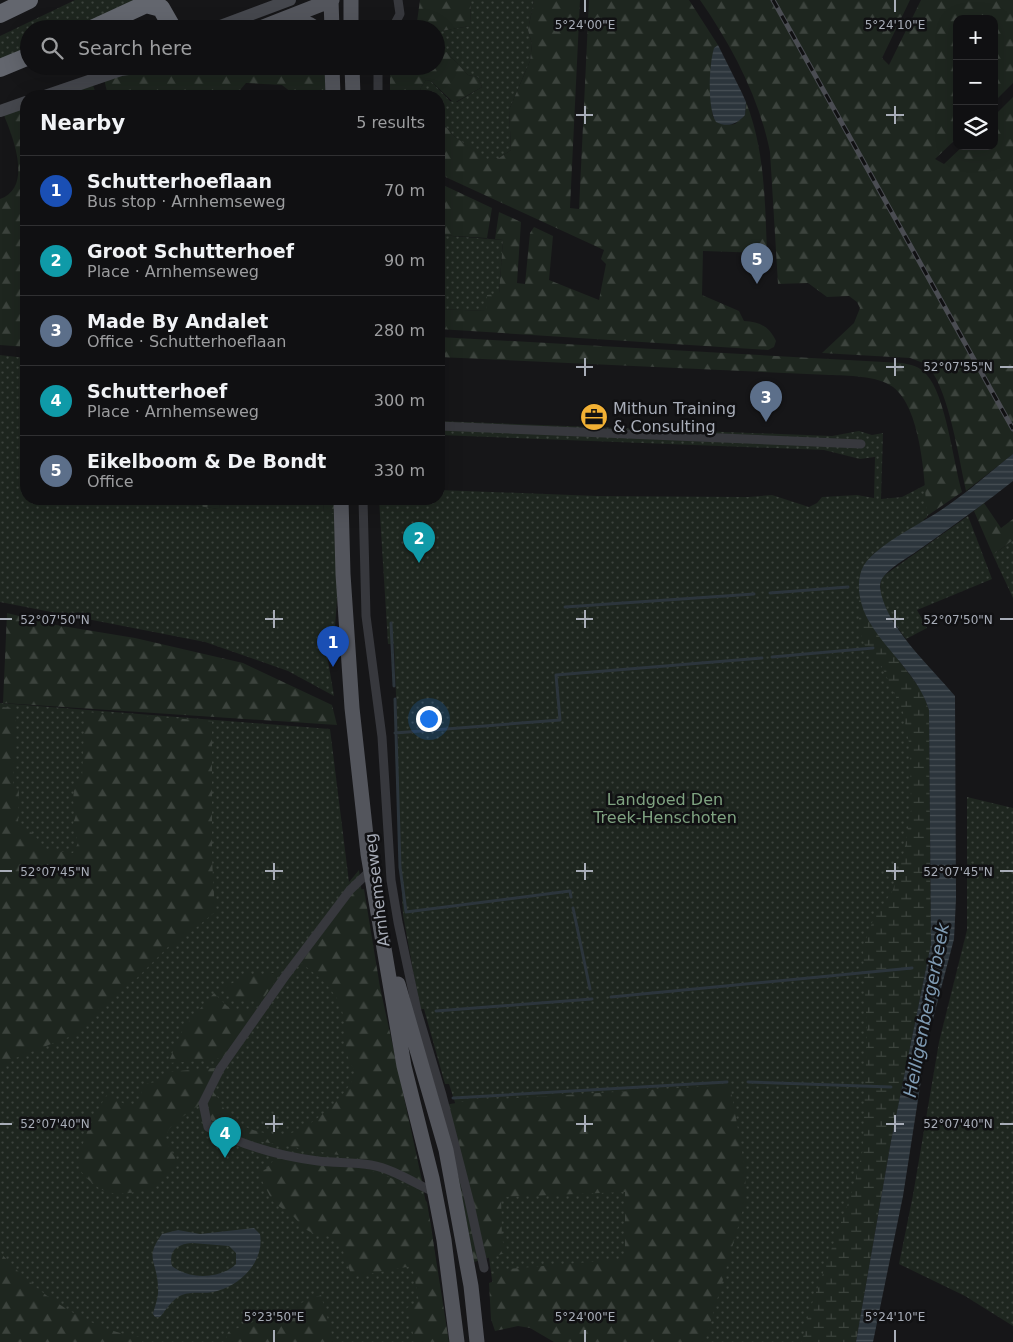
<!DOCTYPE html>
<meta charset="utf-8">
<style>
body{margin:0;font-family:"DejaVu Sans",sans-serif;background:#19191b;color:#f1f3f6}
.controls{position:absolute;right:15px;top:15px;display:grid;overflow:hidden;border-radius:10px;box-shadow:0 5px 20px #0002}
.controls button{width:45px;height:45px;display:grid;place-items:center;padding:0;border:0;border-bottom:1px solid #303032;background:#101012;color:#f1f3f6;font:25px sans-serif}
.you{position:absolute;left:428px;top:718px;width:18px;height:18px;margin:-12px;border:4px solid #fff;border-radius:50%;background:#1a73e8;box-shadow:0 0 0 8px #1a73e833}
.badge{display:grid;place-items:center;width:32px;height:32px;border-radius:50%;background:#0f766e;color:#fff;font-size:16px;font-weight:700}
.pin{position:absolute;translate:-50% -41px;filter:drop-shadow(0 1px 2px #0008)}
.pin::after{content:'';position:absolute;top:26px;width:18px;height:15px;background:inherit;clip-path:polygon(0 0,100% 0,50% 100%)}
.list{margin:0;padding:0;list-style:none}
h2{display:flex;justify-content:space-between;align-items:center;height:65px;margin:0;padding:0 20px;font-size:21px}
h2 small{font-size:16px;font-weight:400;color:#9c9d9f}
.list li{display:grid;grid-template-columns:32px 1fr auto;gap:15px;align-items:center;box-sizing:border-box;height:70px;padding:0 20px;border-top:1px solid #303032}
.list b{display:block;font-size:19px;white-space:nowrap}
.list p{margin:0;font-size:16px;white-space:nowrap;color:#9c9d9f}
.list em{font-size:16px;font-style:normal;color:#9c9d9f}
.icon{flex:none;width:28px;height:28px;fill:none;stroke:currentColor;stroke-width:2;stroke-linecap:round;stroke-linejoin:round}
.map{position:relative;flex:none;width:1013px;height:1342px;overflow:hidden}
.search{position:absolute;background:#101012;box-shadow:0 5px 20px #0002;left:20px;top:20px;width:425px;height:55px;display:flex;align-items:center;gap:12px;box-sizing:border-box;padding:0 18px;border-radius:28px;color:#9c9d9f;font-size:19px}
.panel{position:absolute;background:#101012;box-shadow:0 5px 20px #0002;left:20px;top:90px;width:425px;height:415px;border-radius:20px}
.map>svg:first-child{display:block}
.grass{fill:url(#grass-dots)}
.forest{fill:url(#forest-firs)}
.wetland{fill:url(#wetland-marsh)}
.cemetery{fill:url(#cemetery-stones)}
.water{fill:url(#water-rules);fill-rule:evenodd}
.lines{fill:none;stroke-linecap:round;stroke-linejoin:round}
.stream{stroke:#2c353c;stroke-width:3}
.street{stroke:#37383d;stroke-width:9}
.secondary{stroke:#45474d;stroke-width:12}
.primary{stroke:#53555c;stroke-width:15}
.highway{stroke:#63666e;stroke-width:18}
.rail-casing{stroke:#4a4c52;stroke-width:5}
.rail{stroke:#111113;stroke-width:3;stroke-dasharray:9;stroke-linecap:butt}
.ticks{fill:none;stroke:#a8adb8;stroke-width:2}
.labels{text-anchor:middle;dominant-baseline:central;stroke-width:5;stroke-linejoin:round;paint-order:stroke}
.poi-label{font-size:16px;fill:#a8adb8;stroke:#111113;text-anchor:start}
.park-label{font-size:16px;fill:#7fa381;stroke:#111113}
.street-label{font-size:16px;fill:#a8adb8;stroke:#111113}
.water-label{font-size:18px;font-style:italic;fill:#7f9bb3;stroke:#111113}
.ticks-label{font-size:12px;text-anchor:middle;fill:#a8adb8;stroke:#111113;stroke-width:5;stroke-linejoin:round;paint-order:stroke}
</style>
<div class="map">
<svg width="1013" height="1342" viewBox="0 0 1013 1342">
<defs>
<pattern id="grass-dots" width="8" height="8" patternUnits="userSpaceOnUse" patternTransform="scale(1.25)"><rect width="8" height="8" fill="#1e261f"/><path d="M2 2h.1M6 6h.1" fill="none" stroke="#3c433d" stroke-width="1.8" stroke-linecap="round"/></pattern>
<pattern id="forest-firs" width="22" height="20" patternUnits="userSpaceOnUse" patternTransform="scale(1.25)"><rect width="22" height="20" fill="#1e261f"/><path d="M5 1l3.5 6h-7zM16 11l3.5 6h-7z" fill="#3c433d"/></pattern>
<pattern id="wetland-marsh" width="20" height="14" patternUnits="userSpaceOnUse" patternTransform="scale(1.25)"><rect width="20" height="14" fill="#1e261f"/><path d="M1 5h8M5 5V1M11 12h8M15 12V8" fill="none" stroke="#3c433d"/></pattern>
<pattern id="cemetery-stones" width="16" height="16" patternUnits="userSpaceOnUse" patternTransform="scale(1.25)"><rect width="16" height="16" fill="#1e261f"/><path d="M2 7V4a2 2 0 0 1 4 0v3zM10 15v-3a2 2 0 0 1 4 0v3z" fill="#3c433d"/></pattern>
<pattern id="water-rules" width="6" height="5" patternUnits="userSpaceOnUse" patternTransform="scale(1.25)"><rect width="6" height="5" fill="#2c353c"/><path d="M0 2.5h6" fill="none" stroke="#485056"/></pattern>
</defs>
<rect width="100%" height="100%" fill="#161618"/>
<path class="grass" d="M75,0H145L84,29H29V54L0,66V36Z
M471,0H534L528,30L532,44L530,61L509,110L511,150L499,158L487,160L455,137L445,126V115L439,109V96H426L420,89L426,80L431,81L450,101L457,102L482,87L478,77L468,75L437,42V34L441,31L470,26Z
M439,235L503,240L499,294L486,311L439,309Z
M0,355L26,358V499H190V505L219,509L220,499H323L324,513H337L338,585L334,641L325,643L334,696L288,671L205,642L0,602Z
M439,421L832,436L859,431L872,435L883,433L881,499L902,497L927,484V517L923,520H925L873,554L863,615L926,707L852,1342H617L611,1331L497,1324C489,1243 475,1161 449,1084H445L424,1009H420L403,915L395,744H398L394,644H388L379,499H439V490L597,496L748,497L772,495L809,507L817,503L822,497L857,495L874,498L875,457L860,459L824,450L439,435Z
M968,516L992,579L917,610L927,628L906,639C894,622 874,599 882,577Z
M1013,540V598L993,555Z
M0,703L330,729L349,882L359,870L367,935L431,1225L446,1342H0Z
M967,797L1013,808V1326L965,1296L899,1264L913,1195L939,1042L967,930Z"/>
<path class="forest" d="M420,0H471L470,26L441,31L436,37V29H416Z
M534,0H580L570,208L579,209L589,0H689L718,45L714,48L711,100L713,117L729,125L735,124L745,115L746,102C765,150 765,202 767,253L703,251L702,295L739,311L744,321C760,322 769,326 776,341L774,347L768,350L439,329V309L486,311L487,295L499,294L503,240L495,239L499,212L521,222L517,283L525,284L530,233L534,227L553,236L549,280L599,300L606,264L601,259L604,250L439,174V109L445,115V126L455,137L487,159L499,158L511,150L509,110L530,61L532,44L528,30Z
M700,0H910L882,58L889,65L921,0H1013V83L994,102V19H957V138L935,159L944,164L963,146H994V116L1013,97V454L966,491C959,459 949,393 930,369C925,362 917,361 910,358L822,353L854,323L860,308L857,302L849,296L827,297L808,283L778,284L770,152C759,97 732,46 700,0Z
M436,37L437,42L468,75L478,77L482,87L454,103L431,81L426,80L420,89L426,96H390V66H436Z
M161,66H325L326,96H296L282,85L246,83L235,96H108L104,79Z
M92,83L97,96H52Z
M26,105V347L0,345V199C34,187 12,135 3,113Z
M439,183L492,208L487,238L439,235Z
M439,337L902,363C912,365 919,366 926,374C946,395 953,462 962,492L927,516C925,483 922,409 893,387C876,375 848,376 829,375L439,357Z
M323,499H337V513H324Z
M984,503L1001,528L1013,519V540L993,555L974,511Z
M7,613L56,625L135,638L243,663L332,705L337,725L3,703Z
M0,707L16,708L13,788L19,789L18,826C32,829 38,840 46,850L73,853L78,843L73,824L76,815L73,800L74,790L82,778L85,712L212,721V859L215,912L180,941L169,946L138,977L97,1010L79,1033L13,1059L0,1069Z
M364,889L380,987L423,1185L367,1160L247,1139L229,1133L220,1129L211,1120L209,1109L213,1092C223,1101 223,1114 235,1122C249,1130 271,1137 287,1134C310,1130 351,1093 356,1071C338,1052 351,1018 336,997C327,983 313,972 300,962L350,895L356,890Z
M281,972L263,999L234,1000L223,988L246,976Z
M214,993L230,1009L256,1011L224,1057L212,1060L168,1063L184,1027Z
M215,1068C212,1077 209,1093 202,1101C191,1115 168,1120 165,1140L175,1157L176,1163L155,1188C118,1196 104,1200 79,1169C79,1142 94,1117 107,1094L128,1106L137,1104L141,1095L142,1085L155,1082L166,1072Z
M730,1085L746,1174L744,1206L705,1342H554L530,1328L518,1326L495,1331L491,1319L489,1283L494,1281V1273L507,1269L625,1259V1192L501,1197L502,1240L509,1252L474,1262L463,1202L439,1106L467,1101Z
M278,1155C322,1158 397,1168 427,1202L449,1342H415L407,1308L419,1301L412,1266L352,1277L341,1245L328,1236L316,1235L305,1229L294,1217L273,1202L258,1173L266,1169Z
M0,1252C34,1292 88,1330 140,1337L142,1342H0Z
M321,1295L334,1342H225L228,1332Z"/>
<path class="wetland" d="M859,593L869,621L922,691L929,710L931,944L891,1141L856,1342H802L809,1312L854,1186L863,1149L867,1033L863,948L873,920L893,890L904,852L911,810L910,748L903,712L883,669L867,651L859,630Z"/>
<path class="cemetery" d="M190,499H220L219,509L190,505Z"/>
<path class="water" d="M718,45L742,93L746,102L745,115C737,124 728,128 716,122C707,107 709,65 714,48Z
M1013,454V481C984,504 954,525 923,547C911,556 894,564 884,576C881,579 880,583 880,587C884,625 931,667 955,696L956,899L954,939L927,1042L903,1196L873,1342H856L891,1141L931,944L929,710C919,676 888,653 870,623C860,607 854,582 864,565C876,545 924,522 944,508C968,492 990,472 1013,454Z
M254,1228L260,1234C265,1262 239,1287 213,1292C203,1294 192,1291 182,1295C173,1298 166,1310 160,1317H155L153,1314C155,1305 159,1297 158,1287C157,1260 144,1259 162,1234L178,1230L200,1234ZM192,1243L229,1246L236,1253V1264C221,1279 189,1280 172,1266C168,1250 178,1244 192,1243Z"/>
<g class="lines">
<path class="stream" d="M770,593L848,587
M565,607L754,594
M391,623L394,686
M772,657L873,648
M395,699L400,867L406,912L570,891L571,897
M395,733L560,720L556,675L762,658
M573,908L590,989
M611,997L912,968
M436,1011L592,999
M748,1082L891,1087
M453,1098L727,1082"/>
<path class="street" d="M392,29L400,14L398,0
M378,66V96
M439,426L861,444
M363,499L366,616L382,737L391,880L398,922L417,1011L442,1095L469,1200L484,1268
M370,871L350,890L286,975L220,1069L203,1103L208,1127C241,1145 280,1156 318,1161C335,1163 354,1162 371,1165C393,1169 414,1183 434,1192"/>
<path class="secondary" d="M212,29L290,0
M121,70L150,66
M45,96L121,70L128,66
M0,111L26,102"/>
<path class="primary" d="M331,0L332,29
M351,0V29
M284,19L309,24L317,29
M258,29L332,0
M332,66L333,96
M352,66L353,96
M341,499L343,574L352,708L368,854L404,1066L432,1178L444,1240L457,1342
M398,984L446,1150L471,1286L477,1342"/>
<path class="highway" d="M0,14L29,0
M92,29L146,4L161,8L173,29
M0,68L29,56"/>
<g class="rail-casing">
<path id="rail" d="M773,0L1013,429"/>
</g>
<use href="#rail" class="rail"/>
</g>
<path class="ticks" d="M585,0V12M895,0V12M585,106V124M895,106V124M576,115H593M886,115H904M585,358V376M895,358V376M576,367H593M886,367H904M1000,367H1013M274,610V628M585,610V628M895,610V628M0,619H12M265,619H283M576,619H593M886,619H904M1000,619H1013M274,863V880M585,863V880M895,863V880M0,871H12M265,871H283M576,871H593M886,871H904M1000,871H1013M274,1115V1132M585,1115V1132M895,1115V1132M0,1124H12M265,1124H283M576,1124H593M886,1124H904M1000,1124H1013M274,1330V1342M585,1330V1342M895,1330V1342"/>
<defs>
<g id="office-disc" transform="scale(1.4375)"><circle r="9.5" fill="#f2b134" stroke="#111113"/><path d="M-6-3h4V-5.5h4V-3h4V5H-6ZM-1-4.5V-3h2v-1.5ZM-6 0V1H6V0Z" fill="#111"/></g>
</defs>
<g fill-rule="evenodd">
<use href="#office-disc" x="594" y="417"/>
</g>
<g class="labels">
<g class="poi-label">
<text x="613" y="408">Mithun Training<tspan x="613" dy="18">&amp; Consulting</tspan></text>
</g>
<g class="park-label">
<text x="665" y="799">Landgoed Den<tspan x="665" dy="18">Treek-Henschoten</tspan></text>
</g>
<g class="street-label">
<text transform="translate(377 890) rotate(-97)">Arnhemseweg</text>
</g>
<g class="water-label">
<text transform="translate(926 1010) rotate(-79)">Heiligenbergerbeek</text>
</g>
</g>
<g class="ticks-label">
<text x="585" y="29">5°24'00"E</text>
<text x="895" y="29">5°24'10"E</text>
<text x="958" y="371">52°07'55"N</text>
<text x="55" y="624">52°07'50"N</text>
<text x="958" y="624">52°07'50"N</text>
<text x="55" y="876">52°07'45"N</text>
<text x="958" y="876">52°07'45"N</text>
<text x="55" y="1128">52°07'40"N</text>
<text x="958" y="1128">52°07'40"N</text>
<text x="274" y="1321">5°23'50"E</text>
<text x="585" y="1321">5°24'00"E</text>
<text x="895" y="1321">5°24'10"E</text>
</g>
</svg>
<div class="controls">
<button>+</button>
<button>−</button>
<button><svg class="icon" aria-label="layers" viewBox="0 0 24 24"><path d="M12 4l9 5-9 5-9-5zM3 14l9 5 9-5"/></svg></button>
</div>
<div class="you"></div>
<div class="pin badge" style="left:333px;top:667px;background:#1a4fb4">1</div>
<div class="pin badge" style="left:419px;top:563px;background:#0f9aa8">2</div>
<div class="pin badge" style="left:766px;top:422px;background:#5c6f8a">3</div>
<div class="pin badge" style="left:225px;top:1158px;background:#0f9aa8">4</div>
<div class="pin badge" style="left:757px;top:284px;background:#5c6f8a">5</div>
<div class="search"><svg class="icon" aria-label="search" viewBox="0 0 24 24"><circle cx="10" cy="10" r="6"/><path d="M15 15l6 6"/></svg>Search here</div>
<section class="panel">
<h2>Nearby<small>5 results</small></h2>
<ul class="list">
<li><span class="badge" style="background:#1a4fb4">1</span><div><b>Schutterhoeflaan</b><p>Bus stop · Arnhemseweg</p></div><em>70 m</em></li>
<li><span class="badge" style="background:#0f9aa8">2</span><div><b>Groot Schutterhoef</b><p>Place · Arnhemseweg</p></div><em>90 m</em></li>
<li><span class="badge" style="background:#5c6f8a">3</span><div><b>Made By Andalet</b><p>Office · Schutterhoeflaan</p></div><em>280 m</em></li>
<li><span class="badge" style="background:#0f9aa8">4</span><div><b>Schutterhoef</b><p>Place · Arnhemseweg</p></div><em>300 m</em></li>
<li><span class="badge" style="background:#5c6f8a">5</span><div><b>Eikelboom &amp; De Bondt</b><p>Office</p></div><em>330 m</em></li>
</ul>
</section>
</div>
